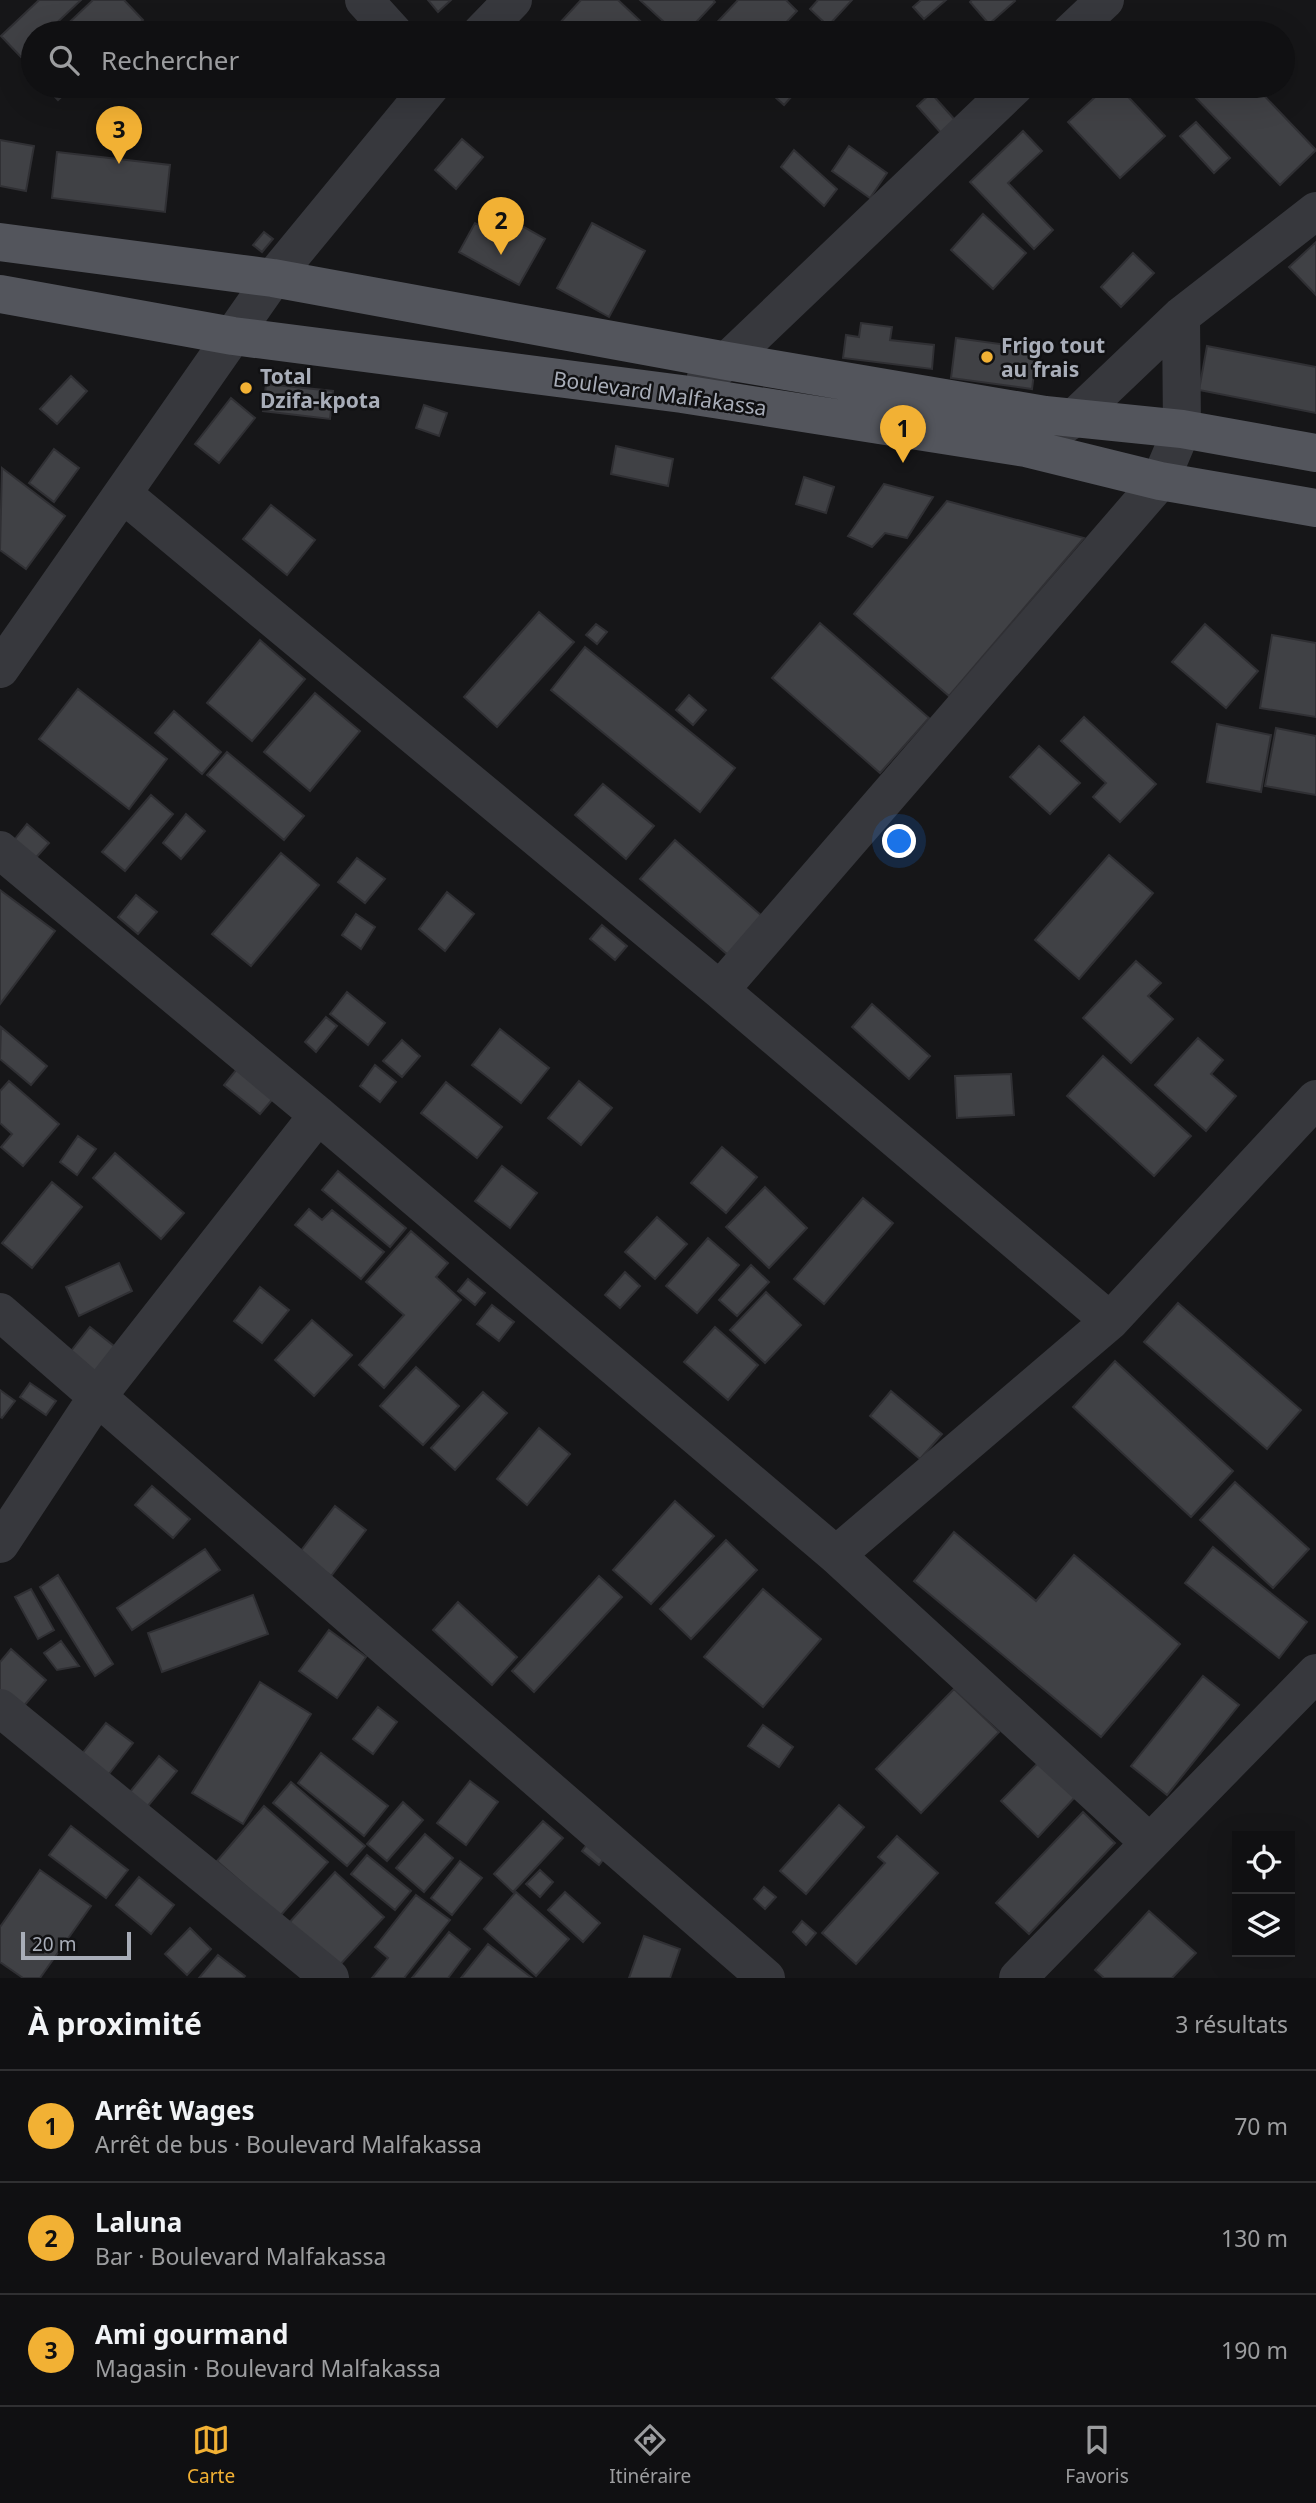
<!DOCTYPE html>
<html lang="fr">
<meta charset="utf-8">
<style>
body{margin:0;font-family:"Noto Sans",sans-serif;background:#1e1e20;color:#f1f3f6}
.controls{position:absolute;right:21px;bottom:21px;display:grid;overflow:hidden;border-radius:0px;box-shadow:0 7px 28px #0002}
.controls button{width:63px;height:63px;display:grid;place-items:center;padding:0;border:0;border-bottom:2px solid #303032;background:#101012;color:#f1f3f6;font:35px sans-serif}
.scale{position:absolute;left:21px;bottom:18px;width:110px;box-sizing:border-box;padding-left:7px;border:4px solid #a8adb8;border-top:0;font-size:19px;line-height:24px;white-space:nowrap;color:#a8adb8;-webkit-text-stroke:5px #111113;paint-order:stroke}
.you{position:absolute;left:900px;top:842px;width:24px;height:24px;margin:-18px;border:5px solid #fff;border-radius:50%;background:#1a73e8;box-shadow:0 0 0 10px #1a73e833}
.badge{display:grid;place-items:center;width:46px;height:46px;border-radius:50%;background:#f2b134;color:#111;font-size:23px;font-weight:700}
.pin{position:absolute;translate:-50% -58px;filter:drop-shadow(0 2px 4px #0008)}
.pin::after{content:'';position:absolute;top:37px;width:24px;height:21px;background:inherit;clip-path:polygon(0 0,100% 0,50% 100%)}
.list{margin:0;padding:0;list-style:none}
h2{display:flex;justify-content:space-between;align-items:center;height:91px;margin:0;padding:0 28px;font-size:30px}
h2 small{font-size:23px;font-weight:400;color:#9c9d9f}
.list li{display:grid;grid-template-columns:46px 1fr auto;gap:21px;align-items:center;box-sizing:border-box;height:112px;padding:0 28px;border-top:2px solid #303032}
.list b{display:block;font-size:26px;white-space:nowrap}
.list p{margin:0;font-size:23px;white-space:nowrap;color:#9c9d9f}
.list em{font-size:23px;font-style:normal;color:#9c9d9f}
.icon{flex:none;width:38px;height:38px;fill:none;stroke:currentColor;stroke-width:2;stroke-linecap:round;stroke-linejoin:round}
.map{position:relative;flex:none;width:1316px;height:1978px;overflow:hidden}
.search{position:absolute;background:#101012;box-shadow:0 7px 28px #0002;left:21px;right:21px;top:21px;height:77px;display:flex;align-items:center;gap:18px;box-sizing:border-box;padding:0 24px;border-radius:38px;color:#9c9d9f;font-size:26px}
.sheet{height:427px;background:#101012}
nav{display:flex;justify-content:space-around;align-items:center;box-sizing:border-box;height:98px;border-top:2px solid #303032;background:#101012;font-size:19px;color:#9c9d9f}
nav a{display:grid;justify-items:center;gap:4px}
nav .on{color:#f2b134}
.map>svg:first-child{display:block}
.building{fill:#404145;stroke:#303034;stroke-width:2}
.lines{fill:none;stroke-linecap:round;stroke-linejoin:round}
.minor{stroke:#37383d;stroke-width:38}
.major{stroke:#53555c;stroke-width:38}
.poi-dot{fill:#f2b134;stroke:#111113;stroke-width:2.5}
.labels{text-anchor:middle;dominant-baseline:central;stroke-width:5;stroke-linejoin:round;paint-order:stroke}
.poi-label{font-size:21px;font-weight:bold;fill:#a8adb8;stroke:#111113;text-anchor:start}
.street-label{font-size:21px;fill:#a8adb8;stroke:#111113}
</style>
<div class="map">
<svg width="1316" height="1978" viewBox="0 0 1316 1978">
<rect width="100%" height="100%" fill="#161618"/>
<path class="building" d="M39,0H81L46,33H33V45L21,57L1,36Z
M93,0H124L143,20L128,33H58Z
M428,0H451L438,12Z
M581,0H618L653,33H565L557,26Z
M640,0H713L715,2L686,33H676Z
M738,0H786L797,11L776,33H707Z
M818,0H852L828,26L810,9Z
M921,0H946L924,19L913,7Z
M972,0H1014L1015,1L989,24L970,2Z
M45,86H73L58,100Z
M763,86H801L784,105Z
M1107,86H1118L1165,136L1120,178L1068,122Z
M1203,86H1255L1316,150L1280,185L1193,95Z
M931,93L955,120L941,133L917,106Z
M1196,122L1230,158L1214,173L1180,136Z
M1023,131L1042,151L1008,183L1053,230L1034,249L970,182Z
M462,139L483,157L456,189L435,170Z
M0,140L34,146L26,191L0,186Z
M849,146L887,173L870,198L832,171Z
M794,150L837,189L824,206L781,167Z
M57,152L170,165L165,212L52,198Z
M501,214L545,239L519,285L459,252L475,223L491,232Z
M983,214L1026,253L993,289L951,250Z
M592,223L645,251L609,317L557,288Z
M264,232L273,239L262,252L253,245Z
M1316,242V295L1289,267Z
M1133,253L1154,273L1121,307L1101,287Z
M861,323L892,327L890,340L934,345L932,369L843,358L846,335L859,337Z
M956,338L1037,349L1032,389L951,378Z
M1207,346L1316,367V413L1199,390Z
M71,376L87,391L57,424L40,409Z
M266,384L333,391L330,419L263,411Z
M231,398L255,418L219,463L195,444Z
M424,405L447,413L439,436L416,428Z
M616,446L673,459L668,486L611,474Z
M54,449L79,468L54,502L29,483Z
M2,468L65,516L26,569L0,550Z
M804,477L834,487L826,513L796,504Z
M884,484L933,497L907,538L885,533L872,547L848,536Z
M947,501L1084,538L949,696L854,614Z
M271,505L315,540L287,575L243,539Z
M539,612L574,642L497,727L464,697Z
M820,623L929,718L880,773L772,678Z
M596,624L607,632L597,644L586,635Z
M1205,624L1258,671L1226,708L1172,662Z
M1272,635L1316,643V717L1260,708Z
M260,640L305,679L252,741L207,703Z
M585,647L735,768L700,812L551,690Z
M78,689L167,759L129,809L39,739Z
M315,693L360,731L310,791L264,752Z
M689,695L706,710L693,725L676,710Z
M174,711L221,752L202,774L155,733Z
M1084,717L1156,784L1120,822L1093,797L1106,783L1061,741Z
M1217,724L1271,735L1261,792L1207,782Z
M1276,728L1316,736V795L1265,786Z
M1039,746L1080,783L1050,814L1010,777Z
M227,752L304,816L284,840L207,775Z
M603,784L654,826L626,859L575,815Z
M151,795L173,814L125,871L102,852Z
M186,814L205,831L181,859L163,843Z
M27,824L49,843L32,862L11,844Z
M675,840L762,916L728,955L640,879Z
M281,853L319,885L251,966L212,934Z
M1109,855L1153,893L1079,979L1035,940Z
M357,858L385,879L365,903L338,882Z
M0,890L55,931L0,1004Z
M447,892L474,914L445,951L419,929Z
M136,895L157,912L138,934L118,917Z
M356,914L375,927L361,949L342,935Z
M602,925L627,946L615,960L590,939Z
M1136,961L1161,983L1148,996L1173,1019L1131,1063L1083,1018Z
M347,992L385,1023L368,1045L330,1014Z
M872,1004L930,1056L909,1079L852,1027Z
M326,1017L337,1026L316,1052L305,1042Z
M1,1027L47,1066L31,1085L0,1059Z
M500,1029L549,1068L521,1103L472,1065Z
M1198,1038L1223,1060L1211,1074L1236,1096L1206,1131L1155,1085Z
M402,1040L420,1056L402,1077L383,1061Z
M1103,1056L1191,1136L1154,1176L1067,1096Z
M241,1064L277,1094L260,1114L224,1085Z
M375,1065L396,1082L380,1102L360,1086Z
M1011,1074L1014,1115L957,1118L955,1076Z
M9,1081L59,1124L23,1166L1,1147L12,1134L0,1123V1091Z
M579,1081L612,1108L581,1145L548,1118Z
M446,1082L502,1127L477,1158L421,1113Z
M78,1136L96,1149L77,1175L60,1162Z
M722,1147L757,1177L726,1213L691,1183Z
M115,1153L184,1213L161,1239L93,1178Z
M502,1166L537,1193L510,1228L475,1201Z
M338,1171L406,1228L390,1247L322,1190Z
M52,1182L82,1207L32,1268L2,1243Z
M765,1187L807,1228L769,1268L726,1227Z
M863,1198L893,1223L824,1304L794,1279Z
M309,1209L322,1220L332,1210L384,1252L361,1279L295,1225Z
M657,1217L687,1244L655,1279L625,1252Z
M411,1231L448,1263L436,1277L461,1300L384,1388L359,1365L404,1315L366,1282Z
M708,1238L739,1265L697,1313L666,1286Z
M119,1263L132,1291L79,1316L66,1287Z
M751,1265L769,1282L737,1316L719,1300Z
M625,1272L640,1286L620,1308L605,1295Z
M468,1279L485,1293L475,1305L458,1291Z
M260,1287L289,1310L262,1343L234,1321Z
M766,1292L801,1325L765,1363L730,1330Z
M1178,1303L1301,1410L1267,1449L1144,1342Z
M492,1305L514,1322L499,1341L477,1324Z
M312,1320L352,1355L314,1396L275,1360Z
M90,1327L119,1350L93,1383L64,1360Z
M715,1327L758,1365L728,1400L684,1362Z
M1115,1361L1233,1471L1191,1517L1073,1407Z
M416,1367L459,1406L423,1445L380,1406Z
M30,1383L56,1401L46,1415L20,1397Z
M0,1390L15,1401L2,1418L0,1417Z
M891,1391L942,1434L920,1459L870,1416Z
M483,1392L507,1413L455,1470L431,1448Z
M539,1428L570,1454L527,1505L497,1479Z
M1235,1482L1309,1549L1273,1588L1200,1520Z
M152,1486L190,1519L173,1538L135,1505Z
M675,1501L714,1536L651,1604L613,1570Z
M335,1506L366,1530L331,1576L300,1552Z
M954,1532L1036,1601L1074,1555L1180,1644L1101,1737L914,1581Z
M726,1540L757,1570L691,1639L660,1609Z
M1213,1547L1307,1622L1279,1658L1185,1583Z
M205,1549L220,1570L132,1630L117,1608Z
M58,1575L113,1664L95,1676L40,1587Z
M599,1576L622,1597L534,1692L512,1671Z
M31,1589L54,1630L38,1639L15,1597Z
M763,1589L821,1639L763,1707L704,1657Z
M253,1595L268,1634L162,1672L148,1633Z
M458,1602L517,1657L492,1685L433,1630Z
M329,1630L366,1657L337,1698L299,1671Z
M61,1641L79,1666L57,1670L44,1653Z
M11,1649L46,1680L16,1715L0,1702V1662Z
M1203,1676L1239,1705L1167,1795L1131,1766Z
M260,1682L311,1714L243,1824L192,1793Z
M954,1689L999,1732L921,1813L876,1769Z
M378,1707L397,1722L373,1754L353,1739Z
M106,1723L133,1743L105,1779L78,1759Z
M763,1725L793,1747L779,1767L748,1746Z
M321,1753L388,1806L364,1836L298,1783Z
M159,1756L177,1771L147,1807L130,1792Z
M1040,1761L1076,1796L1038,1837L1001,1801Z
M470,1781L498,1802L466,1845L437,1823Z
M291,1782L365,1846L347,1866L273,1803Z
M403,1802L423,1820L387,1861L367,1844Z
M839,1805L864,1827L806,1894L780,1871Z
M264,1806L328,1862L280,1916L217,1861Z
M1083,1812L1115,1843L1029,1934L996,1903Z
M543,1821L563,1838L513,1892L494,1874Z
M71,1826L128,1870L106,1898L49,1855Z
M425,1834L453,1858L424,1892L396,1868Z
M897,1836L938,1873L856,1964L822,1933L885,1863L878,1857Z
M591,1839L609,1852L599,1865L582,1851Z
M367,1855L411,1891L395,1910L351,1874Z
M460,1861L482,1878L452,1915L431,1898Z
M40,1870L91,1906L40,1978H23L0,1962V1927Z
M540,1870L553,1882L540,1897L526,1884Z
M335,1872L384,1917L337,1968L288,1924Z
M139,1877L174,1905L151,1934L116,1905Z
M764,1887L776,1897L765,1909L754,1899Z
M516,1892L569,1939L536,1976L484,1929Z
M565,1892L600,1923L583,1942L548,1910Z
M416,1895L450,1920L404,1978H372L388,1958L375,1947Z
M1149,1911L1196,1953L1172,1978H1104L1095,1970Z
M802,1921L816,1933L806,1945L793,1932Z
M190,1928L211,1949L187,1975L165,1954Z
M449,1932L470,1949L448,1978H412Z
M644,1936L680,1949L670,1978H629Z
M488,1944L532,1978H461Z
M218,1955L245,1976L243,1978H199Z"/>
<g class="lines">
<path class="minor" d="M364,0L394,33
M481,33L513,0
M1070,33L1105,0
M706,377L727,361L1015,86
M1052,432L1073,419L1181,316L1316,211
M123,494L720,990L1110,1321
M0,669L273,278L431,86
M0,850L318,1115L836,1555L1150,1843
M720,990L1160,481L1182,429L1181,316
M0,1312L766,1978
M0,1544L97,1397L318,1115
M836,1555L1110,1321L1316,1099
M0,1708L330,1978
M1018,1978L1316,1673"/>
<path class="major" d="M0,242L273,278L727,361L1045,415L1182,429L1316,453
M0,294L233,336L682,394L1026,448L1160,481L1316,508"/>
</g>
<g class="poi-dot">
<circle cx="987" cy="357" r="7"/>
<circle cx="246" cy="388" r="7"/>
</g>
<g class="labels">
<g class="poi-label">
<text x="1001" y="345">Frigo tout<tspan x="1001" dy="24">au frais</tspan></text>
<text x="260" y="376">Total<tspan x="260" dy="24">Dzifa-kpota</tspan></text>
</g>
<g class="street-label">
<text transform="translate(660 393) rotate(8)">Boulevard Malfakassa</text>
</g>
</g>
</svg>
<div class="controls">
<button><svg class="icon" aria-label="locate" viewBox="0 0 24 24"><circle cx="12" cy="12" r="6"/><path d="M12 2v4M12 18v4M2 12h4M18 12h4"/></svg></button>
<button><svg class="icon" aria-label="layers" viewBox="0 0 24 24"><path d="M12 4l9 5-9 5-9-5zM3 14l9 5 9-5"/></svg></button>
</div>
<div class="scale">20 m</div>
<div class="you"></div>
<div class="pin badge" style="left:903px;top:463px">1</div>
<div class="pin badge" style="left:501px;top:255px">2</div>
<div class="pin badge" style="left:119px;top:164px">3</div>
<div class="search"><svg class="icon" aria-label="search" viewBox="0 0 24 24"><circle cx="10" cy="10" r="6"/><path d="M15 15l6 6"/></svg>Rechercher</div>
</div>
<section class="sheet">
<h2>À proximité<small>3 résultats</small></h2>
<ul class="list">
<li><span class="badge">1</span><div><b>Arrêt Wages</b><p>Arrêt de bus · Boulevard Malfakassa</p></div><em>70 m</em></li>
<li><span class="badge">2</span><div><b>Laluna</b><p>Bar · Boulevard Malfakassa</p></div><em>130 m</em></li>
<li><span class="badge">3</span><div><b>Ami gourmand</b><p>Magasin · Boulevard Malfakassa</p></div><em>190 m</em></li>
</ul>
</section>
<nav>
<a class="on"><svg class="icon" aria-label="map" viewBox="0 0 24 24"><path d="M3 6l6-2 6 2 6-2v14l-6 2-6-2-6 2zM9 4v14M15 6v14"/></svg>Carte</a>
<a><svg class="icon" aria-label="directions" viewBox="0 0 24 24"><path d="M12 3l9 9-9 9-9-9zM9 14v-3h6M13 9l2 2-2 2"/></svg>Itinéraire</a>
<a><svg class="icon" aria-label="saved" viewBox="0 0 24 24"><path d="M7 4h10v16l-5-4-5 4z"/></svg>Favoris</a>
</nav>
